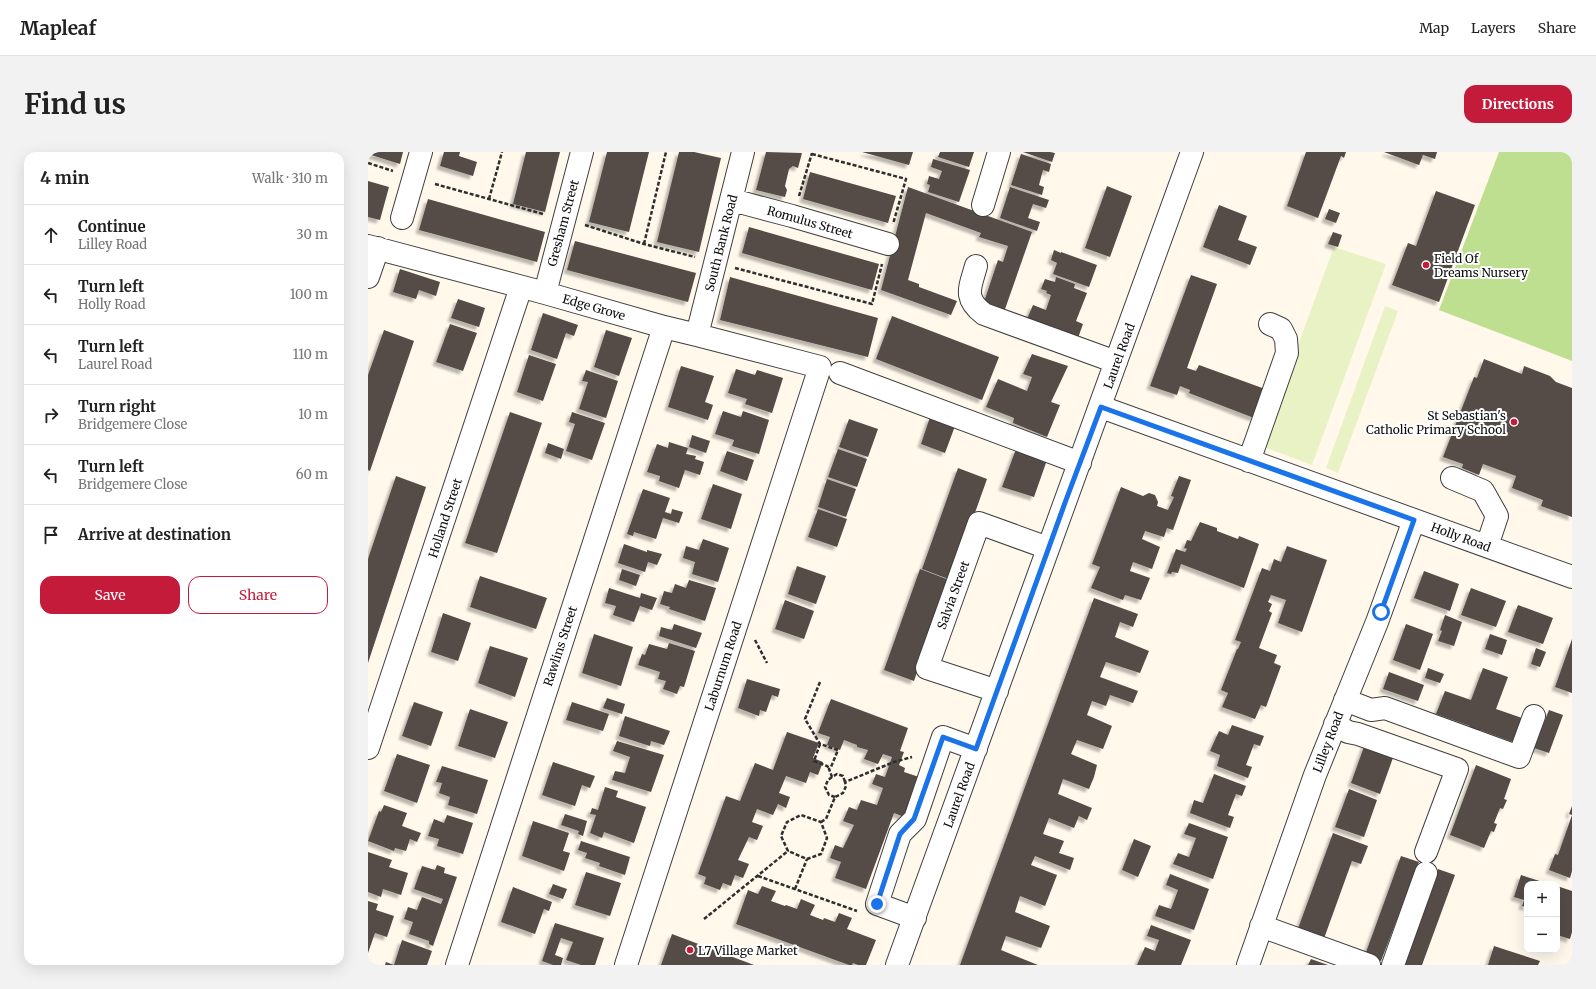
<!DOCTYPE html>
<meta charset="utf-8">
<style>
body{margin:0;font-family:Merriweather,serif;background:#f2f2f2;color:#222}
.controls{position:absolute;right:12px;bottom:12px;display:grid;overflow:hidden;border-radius:8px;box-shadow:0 4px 16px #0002}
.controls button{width:36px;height:36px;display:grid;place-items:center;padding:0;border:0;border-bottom:1px solid #e0e0e0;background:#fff;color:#222;font:20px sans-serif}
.stop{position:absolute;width:12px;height:12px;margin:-9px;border:3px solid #1a73e8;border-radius:50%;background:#fff}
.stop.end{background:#1a73e8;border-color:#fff;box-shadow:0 1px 4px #0008}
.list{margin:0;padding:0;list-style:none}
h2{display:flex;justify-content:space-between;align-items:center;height:52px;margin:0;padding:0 16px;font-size:17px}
h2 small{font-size:13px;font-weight:400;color:#767676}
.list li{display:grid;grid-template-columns:26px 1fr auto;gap:12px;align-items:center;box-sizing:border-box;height:60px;padding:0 16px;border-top:1px solid #e0e0e0}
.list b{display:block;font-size:15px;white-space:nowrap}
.list p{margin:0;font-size:13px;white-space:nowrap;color:#767676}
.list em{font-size:13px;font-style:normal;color:#767676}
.actions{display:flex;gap:8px;padding:12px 16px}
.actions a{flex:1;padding:9px 0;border:1px solid #c51b3b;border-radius:12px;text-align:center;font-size:14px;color:#c51b3b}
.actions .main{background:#c51b3b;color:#fff}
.icon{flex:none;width:22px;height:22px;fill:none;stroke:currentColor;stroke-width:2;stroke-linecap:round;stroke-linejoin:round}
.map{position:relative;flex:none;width:1204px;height:813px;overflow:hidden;border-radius:12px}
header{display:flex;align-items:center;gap:24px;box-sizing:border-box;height:56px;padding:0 20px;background:#fff;border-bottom:1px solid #e0e0e0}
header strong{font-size:19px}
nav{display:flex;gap:22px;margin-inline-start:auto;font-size:14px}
.intro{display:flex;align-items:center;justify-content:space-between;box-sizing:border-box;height:96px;padding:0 24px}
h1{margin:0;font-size:28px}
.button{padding:10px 18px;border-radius:12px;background:#c51b3b;color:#fff;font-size:14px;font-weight:700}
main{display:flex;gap:24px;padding:0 24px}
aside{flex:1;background:#fff;border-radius:12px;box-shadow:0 4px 16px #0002}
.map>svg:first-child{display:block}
.forest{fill:#bede90}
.pitch{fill:#e9f2c4}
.building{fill:#554b47;filter:url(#shadow)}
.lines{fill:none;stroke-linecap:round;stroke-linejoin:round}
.minor-casing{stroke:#3f3f3f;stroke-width:24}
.path{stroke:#2e2e2e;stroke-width:2.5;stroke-dasharray:4 2;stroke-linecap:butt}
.minor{stroke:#fff;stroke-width:22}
.route{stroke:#1a73e8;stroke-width:5}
.poi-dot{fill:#c51b3b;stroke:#fff;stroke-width:1.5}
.labels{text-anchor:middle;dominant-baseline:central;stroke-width:4;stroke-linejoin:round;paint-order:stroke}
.street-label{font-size:12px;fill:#0c0c0c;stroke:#fff}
.poi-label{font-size:12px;fill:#0c0c0c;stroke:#fff;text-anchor:start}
</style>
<header>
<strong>Mapleaf</strong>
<nav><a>Map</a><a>Layers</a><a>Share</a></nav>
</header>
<div class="intro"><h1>Find us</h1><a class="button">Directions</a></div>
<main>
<aside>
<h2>4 min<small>Walk · 310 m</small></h2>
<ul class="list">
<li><svg class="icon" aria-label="ahead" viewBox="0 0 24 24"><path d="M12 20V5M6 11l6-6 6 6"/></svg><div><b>Continue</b><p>Lilley Road</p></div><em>30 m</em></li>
<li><svg class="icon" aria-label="left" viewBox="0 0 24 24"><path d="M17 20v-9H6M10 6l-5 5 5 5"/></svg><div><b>Turn left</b><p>Holly Road</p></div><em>100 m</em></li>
<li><svg class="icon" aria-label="left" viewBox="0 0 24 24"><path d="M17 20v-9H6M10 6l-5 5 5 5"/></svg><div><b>Turn left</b><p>Laurel Road</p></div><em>110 m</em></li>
<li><svg class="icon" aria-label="right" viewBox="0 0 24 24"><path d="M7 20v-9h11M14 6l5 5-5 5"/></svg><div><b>Turn right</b><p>Bridgemere Close</p></div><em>10 m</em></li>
<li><svg class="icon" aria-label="left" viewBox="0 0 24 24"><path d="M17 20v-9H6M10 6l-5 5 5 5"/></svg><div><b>Turn left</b><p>Bridgemere Close</p></div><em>60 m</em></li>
<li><svg class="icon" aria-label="arrive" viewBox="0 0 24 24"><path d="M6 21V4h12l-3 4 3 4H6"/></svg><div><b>Arrive at destination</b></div></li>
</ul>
<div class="actions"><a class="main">Save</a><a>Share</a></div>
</aside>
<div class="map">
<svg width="1204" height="813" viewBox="0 0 1204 813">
<defs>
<filter id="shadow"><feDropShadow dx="-3.5" dy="3.5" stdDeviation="1" flood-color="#0004"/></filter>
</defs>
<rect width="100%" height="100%" fill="#fff8eb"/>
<path class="forest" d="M1131,0H1204V209L1071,158Z"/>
<path class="pitch" d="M966,95L1018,112L944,313L893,294Z
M1017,154L1030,159L970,321L958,316Z"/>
<path class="building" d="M0,0H35L32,12L0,2Z
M76,0H92L91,4L109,10L105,24L72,14Z
M158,0H192L177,60L145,52Z
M239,0H281L261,80L221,70Z
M311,0H326L353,6L331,100L289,90Z
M398,0L434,1L430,16L425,14L421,17L417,34L419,38L417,45L388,38Z
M494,0H545L541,13Z
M572,0H606L601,15L570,5Z
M655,0H682L687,1L684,10Z
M938,0H978L976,6L973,4L950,66L919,54Z
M1016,0H1069L1067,7L1055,3L1051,13Z
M653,2L683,12L681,20L675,18L671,33L676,35L674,43L643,33Z
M565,7L602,18L591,50L560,40L562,33L559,32L561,24L571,27L574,19L563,15Z
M442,20L528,44L520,71L435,47Z
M0,29L21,35L12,68L0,65Z
M739,34L764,44L742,105L717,96Z
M540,35L664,80L636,160L615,153L630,108L635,110L640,94L611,85L613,81L558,61L540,128L551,132V135L589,149L583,163L513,138Z
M642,35L681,48L678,56L665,52L660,66L672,70L669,79L632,66Z
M1068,39L1107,53L1071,150L1024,133L1040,91L1048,94Z
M60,47L177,80L169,110L51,78Z
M851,53L879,64L870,88L889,95L882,113L835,95Z
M961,57L972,61L968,71L957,67Z
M381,75L511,112L504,138L374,101Z
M965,80L974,83L970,95L960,92Z
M207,89L328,121L320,150L199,118Z
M686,98L693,101V100L729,113L721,135L685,122L689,111L683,108Z
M32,117L72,130L68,144L51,138L48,147L25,140Z
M823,123L849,132L819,216L828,219L831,213L897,237L886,266L821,241L822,238L812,234L809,243L782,234Z
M362,125L510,166L500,205L352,168Z
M688,125L707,132L706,136L719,141L708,169L715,172L710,186L659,167L665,153L678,158L683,143L678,141L679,139L673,137L677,127L687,130Z
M90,147L117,156L111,175L83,166Z
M175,161L210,173L206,184L198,181L189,207L163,198Z
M524,164L631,205L614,248L508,207Z
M82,172L109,181L95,219L68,210Z
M16,178L46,189L2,319L0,318V223Z
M238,178L264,186L251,224L226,215Z
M664,202L700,214L683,250L692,253L679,285L645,271L646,266L618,255L630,227L659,239L664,225L655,222Z
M161,203L188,212L175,249L149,240Z
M1116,207L1154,222L1156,214L1182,224L1188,230L1204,236V365L1173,354L1175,348L1144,336L1148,324L1115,312L1111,323L1094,316L1095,312L1075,305L1106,225L1109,226Z
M313,214L346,224L337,250L345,253L340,268L300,255Z
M368,217L387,223L389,218L415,226L404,261L377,252L379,247L360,241Z
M218,218L250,229L238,266L211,257L220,230L214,229Z
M355,259L373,265L375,259L401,268L391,302L364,294L366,288L347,282Z
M142,260L174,271L129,401L97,391Z
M204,260L237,271L224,308L198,299L207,272L201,270Z
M562,265L587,274L577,301L553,292Z
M481,267L510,277L500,305L471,295Z
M324,283L342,289L338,301L321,295Z
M301,290L320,296L318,302L328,304L327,307L336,310L332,323L317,318L311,336L291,329L292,324L279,320L289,292L300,296Z
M180,291L196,297L193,307L177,301Z
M470,297L499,307L489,335L460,325Z
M648,297L679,308L666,345L634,335Z
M359,299L386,308L379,329L352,319Z
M590,316L619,327L583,428L554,417Z
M28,324L58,335L0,511V407Z
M811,324L823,328L805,378L799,376L796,385L777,379L774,387L792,395L784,417L765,410L762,419L782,426L773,448L757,443L755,448L723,436L732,415L724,412L753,335L775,344L781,341L787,343L790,350L789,354L800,358L806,345L803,344Z
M459,327L488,337L478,365L450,355Z
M345,332L374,342L363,377L333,367Z
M275,337L302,346L297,360L303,362L304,357L315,360L311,371L295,366L288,387L266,380L265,384L259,382Z
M450,357L479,367L469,395L440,385Z
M832,370L849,376V379L870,387L871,384L891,392L876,436L813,412L810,421L804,420L803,422L799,421L808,397L817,400L819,397L816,396L819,388L823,389Z
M335,387L361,396L350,430L324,422L327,410L315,406L318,394L331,398Z
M256,392L279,400V398L294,402L289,413L280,410L277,420L250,411Z
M919,394L959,408L934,480L910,471L918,448L903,443L900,450L904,452L901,459L904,461L891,496L909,503L906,511L913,514L898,555L893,553L887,567L854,555L860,541L853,538L869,497H870L873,490L867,488L894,416L902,419L906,407L913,410Z
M429,414L458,424L448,452L420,442Z
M254,417L272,423L268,434L251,428Z
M552,417L581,428L546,529L516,518Z
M1056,419L1091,432L1082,459L1046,446Z
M112,424L179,446L168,477L102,455Z
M321,428L348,436L337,469L301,457L302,455L292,452L296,439L304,441L307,432L318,436Z
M241,436L272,446L273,441L289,446L284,458L272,454L266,470L245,463L248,454L237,451Z
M1103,436L1138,449L1128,475L1093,463Z
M726,446L770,462L765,475L752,470L747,485L781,499L772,521L738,510L732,525L770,539L765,551L742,543L738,554L724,549L719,563L744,574L735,597L709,588L703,602L729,613L726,625L721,637L695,627L690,642L724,656L719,668L711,664L706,676L681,666L675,682L696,689L691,701L706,706L702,718L667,704L663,713L689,723L677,754L652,744L647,760L682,774L673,796L638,784L633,798L670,813H592Z
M417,448L446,459L436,487L407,477Z
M1150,453L1185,466L1175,492L1140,480Z
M75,461L103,471L90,509L63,500Z
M1077,463L1094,470L1086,494L1070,489L1074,479L1072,478Z
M306,472L334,481L328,496L291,484L293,475L304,478Z
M1038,472L1065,482L1052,518L1025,508Z
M226,482L265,495L253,534L214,521Z
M1122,482L1139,488L1134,503L1117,497Z
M1204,487V541L1187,535Z
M301,491L327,499L316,535L312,534L309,542L295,537L298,529L290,527L292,520L270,513L274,502L277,503L281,492L299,497Z
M122,494L160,506L147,545L110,531Z
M1168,496L1178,500L1172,515L1163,512Z
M1060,516L1076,522L1072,531L1057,526Z
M1115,516L1140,525L1128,557L1154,566L1145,590L1112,578L1111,581L1101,577L1102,574L1068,562L1077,539L1103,548Z
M1021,520L1056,533L1050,549L1015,537Z
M379,527L412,537L410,545L404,543L398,560L392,558L391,564L370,556Z
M239,546L257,552L254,562L235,556Z
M463,547L540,576L532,599L536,600L531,613L537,616L536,620L554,626L539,666L526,661L498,737L467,726L473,710L462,706L467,693L475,696L486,673L475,669L481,655L489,658L493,648L509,653L515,636L504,632L508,622L517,625L524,605L515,602L510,612L496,607L500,598L489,595V593L476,588L472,598L459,593L462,585L450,581Z
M46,550L75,560L63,594L34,584Z
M204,550L241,562L235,579L198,568Z
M102,557L140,570L127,606L90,594Z
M1181,558L1195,563L1181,601L1166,596Z
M257,564L302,579L296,593L283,589L282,594L251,584Z
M864,573L896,584L892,594L886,592L878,613L884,615L880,626L849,614L852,603L842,599L851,579L860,583Z
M419,580L451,591L445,606L455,610L450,623L442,620L438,631L418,624L411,641L422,645L418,656L410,652L405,663L389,657L384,670L395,674L389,688L381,685L370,708L381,712L375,726L367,723L363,734L355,731L352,738L336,732L338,725L330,722L358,644L372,649L387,611L405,618Z
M249,589L296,603L283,640L244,628L247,619L257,621L262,605L245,599Z
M997,592L1026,603L1012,642L983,631Z
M29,602L62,613L49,651L16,639Z
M185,610L227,624L222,636L214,633L207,654L174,643Z
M1108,613L1143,627L1136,647L1139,648L1135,657L1132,656L1126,671L1129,672L1126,680L1123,679L1116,696L1082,683Z
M74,614L120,628L109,662L80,653L82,645L71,641L74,631L68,630Z
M846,622L878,634L874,644L868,642L860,663L866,665L862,676L822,661L826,648L835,651Z
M237,635L250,639L248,645L278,655L266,691L236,680L234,686L222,681L228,663L222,662L224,656L230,658Z
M981,637L1009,648L996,685L967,675Z
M16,653L39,661L34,674L53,681L49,690L42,687L38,699L27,696L26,699L0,689L11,659L13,660Z
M1204,654V719L1202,726L1181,718L1187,702L1190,703L1204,663L1201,662Z
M197,662L219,669L215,684L210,682L211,679L193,673Z
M79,663L105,671L95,702L69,694L71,687L60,684L66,667L76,671Z
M165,669L201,681L195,699L202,701L196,719L154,704Z
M821,671L860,685L845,727L805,712L810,701L821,705L828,686L816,682Z
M965,681L1000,694L993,712L984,709L954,792L928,782Z
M766,687L783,694L770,725L754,718Z
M213,689L262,705L257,723L231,714L232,711L217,706L219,701L210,698Z
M0,700L24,708L21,715L40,721L33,743L15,737L13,745L0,740Z
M1033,704L1051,710L1013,809L997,803Z
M69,713L77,716L76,721L89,725L65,794L61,792V789L41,782L45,770L36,767L40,755L49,758L54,745L73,752L75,747L46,737L54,714L67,718Z
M1070,717L1087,723L1054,813H1036Z
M218,720L253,731L242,764L207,753Z
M802,722L841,737L826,778L787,764L791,753L803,757L810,738L798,733Z
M1153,723L1181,732H1159V755L1154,754L1156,748L1146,745Z
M185,732L199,737L195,747L181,742Z
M394,734L408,739L403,749L417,754L418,753L429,757L433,747L447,753L442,763L455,768L456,766L467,770L471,761L484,766L479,777L508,788L498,813H490L485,811L484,813H481L368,772L380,738L390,742Z
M1189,734L1204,739V780L1202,787L1189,783Z
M145,735L184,750L181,759L176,757L167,782L133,770Z
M0,749L10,752L8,758L26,764L19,785L7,781L0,801Z
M187,771L236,786L227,813H213L198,808L205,790L193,786L187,803L195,806L193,813H185L174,809Z
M783,773L823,788L813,813H769L777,795L787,799L791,788L779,784Z
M304,782L386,813H293Z
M34,788L64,799L59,813H17L18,810L26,813Z
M1126,794L1172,809L1170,813H1120Z
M943,807L960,813H940Z"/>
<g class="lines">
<g class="minor-casing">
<path id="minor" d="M364,48L424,64L520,92
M615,53L631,0
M34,66L53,0
M0,94L177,141L296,175L329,183L452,215L258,813
M608,114C602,136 595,146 616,162L748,210
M0,125L10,96
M177,141L214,0
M329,183L375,0
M472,221L712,311
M733,255L1204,425
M881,309L919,201L918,187L913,177L902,172
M1084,326L1115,339L1129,364L1119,394
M629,539L559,516L611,371L680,396
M977,548L1003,558L1017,556L1151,605L1166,564
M967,572L980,580L990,582L1089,617L1058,700
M0,596L153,135
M547,766L509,752L532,682L547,667L575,585L608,597
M893,774L1001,813
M89,813L296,175
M529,813L824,0
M880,813L947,623L1009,470L1046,368
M1025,813L1058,721"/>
</g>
<path class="path" d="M444,2L538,27L525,72
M0,11L25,19
M67,32L175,62
M431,44L444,1
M121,47L134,0
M217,73L276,92L327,105
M276,92L298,0
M367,116L504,152L514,112
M387,488L399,511
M452,530L437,567L452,592L470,598L463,615L461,617L464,625L469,622L475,624L477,630
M452,592L446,609L459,614L461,616
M464,625L460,628L457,635L461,643L467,645
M453,670L458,667L467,645L475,641L478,634L477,630L526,610L544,605
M390,724L489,759
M427,737L439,707
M336,767L420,699L413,684L419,670L433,663L453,670L459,686L453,702L439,707L420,699"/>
<use href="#minor" class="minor"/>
</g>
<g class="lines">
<path class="route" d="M509,752L532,682L546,667L575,585L608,597L698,348L733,255L1046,368L1013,460"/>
</g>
<g class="poi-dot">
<circle cx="1058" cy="113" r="4"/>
<circle cx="1146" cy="270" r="4"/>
<circle cx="322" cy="798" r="4"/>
</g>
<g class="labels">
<g class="street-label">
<text transform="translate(442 70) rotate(16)">Romulus Street</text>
<text transform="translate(195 71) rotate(-75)">Gresham Street</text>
<text transform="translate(353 91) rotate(-76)">South Bank Road</text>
<text transform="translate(226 155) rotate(16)">Edge Grove</text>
<text transform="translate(751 204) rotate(-70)">Laurel Road</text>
<text transform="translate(77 366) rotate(-72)">Holland Street</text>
<text transform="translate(1093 385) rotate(20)">Holly Road</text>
<text transform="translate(585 443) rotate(-70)">Salvia Street</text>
<text transform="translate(192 494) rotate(-72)">Rawlins Street</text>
<text transform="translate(355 514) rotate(-72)">Laburnum Road</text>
<text transform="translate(960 590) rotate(-69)">Lilley Road</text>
<text transform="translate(591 643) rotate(-70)">Laurel Road</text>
</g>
<g class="poi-label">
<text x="1066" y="106">Field Of<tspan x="1066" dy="14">Dreams Nursery</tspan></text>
<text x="1138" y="263" text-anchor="end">St Sebastian's<tspan x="1138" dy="14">Catholic Primary School</tspan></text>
<text x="330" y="798">L7 Village Market</text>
</g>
</g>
</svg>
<div class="controls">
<button>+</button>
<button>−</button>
</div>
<div class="stop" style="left:1013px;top:460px"></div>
<div class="stop end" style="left:509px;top:752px"></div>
</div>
</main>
